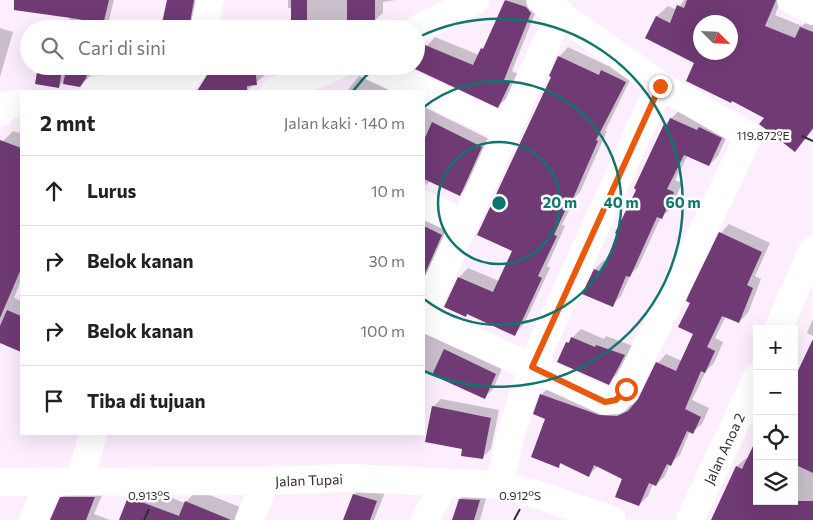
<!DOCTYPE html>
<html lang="id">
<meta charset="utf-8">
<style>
body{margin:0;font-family:Commissioner,sans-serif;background:#f2f2f2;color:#202124}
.controls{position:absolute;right:15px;bottom:15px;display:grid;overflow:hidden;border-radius:0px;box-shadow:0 5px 20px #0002}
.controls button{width:45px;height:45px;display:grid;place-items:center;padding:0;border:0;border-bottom:1px solid #e0e0e0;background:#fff;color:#202124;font:25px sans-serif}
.compass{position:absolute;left:693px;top:15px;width:45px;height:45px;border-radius:50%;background:#fff;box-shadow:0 5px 20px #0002;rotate:114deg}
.stop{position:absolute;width:15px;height:15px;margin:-11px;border:4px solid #ea580c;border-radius:50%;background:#fff}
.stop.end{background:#ea580c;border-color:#fff;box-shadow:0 1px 5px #0008}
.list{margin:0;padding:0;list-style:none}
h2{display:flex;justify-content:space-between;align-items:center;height:65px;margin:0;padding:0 20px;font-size:21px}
h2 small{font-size:16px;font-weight:400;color:#757577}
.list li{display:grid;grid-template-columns:32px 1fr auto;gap:15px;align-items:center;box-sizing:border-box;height:70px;padding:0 20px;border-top:1px solid #e0e0e0}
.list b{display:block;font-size:19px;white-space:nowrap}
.list em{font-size:16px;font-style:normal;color:#757577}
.icon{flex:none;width:28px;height:28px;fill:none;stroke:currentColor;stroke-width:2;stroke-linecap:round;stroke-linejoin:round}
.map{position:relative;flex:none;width:813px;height:520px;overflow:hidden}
.search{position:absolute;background:#fff;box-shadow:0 5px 20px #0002;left:20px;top:20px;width:405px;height:55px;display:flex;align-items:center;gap:12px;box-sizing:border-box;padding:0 18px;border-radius:28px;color:#757577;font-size:19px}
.panel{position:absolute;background:#fff;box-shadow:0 5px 20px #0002;left:20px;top:90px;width:405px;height:345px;border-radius:0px}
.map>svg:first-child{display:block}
.shadow{fill:#0003;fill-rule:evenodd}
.building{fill:#703a75;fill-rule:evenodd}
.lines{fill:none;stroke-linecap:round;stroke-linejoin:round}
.minor{stroke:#fff;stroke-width:28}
.route{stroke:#ea580c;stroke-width:6}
.ticks{fill:none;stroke:#322b33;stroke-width:2}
.ring{fill:none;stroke:#0f766e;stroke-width:2.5}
.labels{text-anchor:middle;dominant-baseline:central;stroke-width:5;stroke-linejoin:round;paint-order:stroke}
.street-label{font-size:14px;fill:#322b33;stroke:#fff}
.ticks-label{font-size:12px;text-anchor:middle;fill:#322b33;stroke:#fff;stroke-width:5;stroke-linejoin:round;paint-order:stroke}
.centre{fill:#0f766e;stroke:#fff;stroke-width:2.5}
.ring-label{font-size:15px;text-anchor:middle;font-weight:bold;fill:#0f766e;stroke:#fff;stroke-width:5;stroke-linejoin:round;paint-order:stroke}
</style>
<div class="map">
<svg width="813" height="520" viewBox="0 0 813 520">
<rect width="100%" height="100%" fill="#fceefd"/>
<path class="shadow" d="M39,0H114L108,24L127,29H67L70,16Z
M168,0H200V29H163Z
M288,0H396L383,2V13L374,21H339L338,29H292V8H288Z
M507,0H536L539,3L512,71L518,74L507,98L498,106L427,46L435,37L479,55L487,44Z
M684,0H781L775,15L802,26L813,17V130L795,151L765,117L696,63L646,38L657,16L668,6L677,10ZM700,22H730V52H700Z
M0,28L13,32L0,77Z
M568,47L608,66L612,62L634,72L605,131H607L580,192L576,196L562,225L565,226L547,266L550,268L524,324L514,334L459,277L468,268L499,281L514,250L552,77L559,57Z
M39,66H145L92,74L80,86L63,82L58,87Z
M211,66H264L265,75L247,90L199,91Z
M359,76L391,91H347Z
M424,107L489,139L468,187L459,195L430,181L426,185L424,184Z
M680,110L730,129L718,156L709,165L688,155L675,180L682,183L671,209L661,217L638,267L631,274L621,296L612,305L584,293L595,269L604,260L607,262L665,124Z
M21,129V280L14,298L21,301V351L0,341V149L3,141L13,131L19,133Z
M424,213L450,226L424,284Z
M729,224L770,243L755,276L761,279L748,313L739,322L726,316L715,338L723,342L714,363L706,371L692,400L709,408L702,424L693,432L690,431L680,455L670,464L665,476L656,485L653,484L648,496L639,505L624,478L598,466L589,475L562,462L558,466L541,395L550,386L627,407L635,403L641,397L658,363L666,354L682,361L694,334L691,302L721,233Z
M813,319V336L807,333Z
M424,320L504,364L493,389L484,398L424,371Z
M581,329L604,339L606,336L633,346L617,374L608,383L567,343Z
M813,342V520H712L737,466L746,458L748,459L757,501H794V383Z
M441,399L499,410L491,449L483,457L463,448L433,407Z
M363,485L385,492L374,520H345L354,495Z
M73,486H106L94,514L110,520H51L61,498Z
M141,486L185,503L197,490L245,509L251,520H121L129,498Z
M469,490L488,491L480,520H454L460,499Z"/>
<path class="building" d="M14,0H109L103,25L78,19L14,10Z
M167,0H194L189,28L162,23Z
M291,0H307V29H291Z
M347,0H375V22H347Z
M505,0L526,7L531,13L504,80L510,83L498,108L415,69L425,45L473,65L481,48L483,49Z
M687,0H776L765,26L795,38L800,27L813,32V128L795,152L759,124L764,118L732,101L731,103L686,81L694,63L645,38L656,16L670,23L677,5L684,8ZM700,22H730V52H700Z
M558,56L599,75L601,70L626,82L596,140L598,141L571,203L569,202L554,235L557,236L538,276L542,278L515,336L467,314L466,317L444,307L458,277L493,292L512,251L477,235L551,77L549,76Z
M38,66L62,69L59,88L35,84Z
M67,66H89L86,78L80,87L63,84Z
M229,66H255L257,85L247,86V91H197L209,72L229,71Z
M670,118L697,130L699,127L722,138L709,166L684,155L667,189L674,192L662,219L657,217L630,277L626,276L613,307L582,294L594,269L601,272L618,235L615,233L636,190L634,188L664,124L667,125Z
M432,122L482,147L460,196L424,179V140Z
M0,140L21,148V269L0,318Z
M424,226L442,235L424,276Z
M719,232L762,252L747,285L753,288L739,323L722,316L707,347L715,351L705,373L701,371L685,409L701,417L693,434L687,431L671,466L667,464L656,486L649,483L639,506L615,497L622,479L594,465L589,477L560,463L559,468L531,457L545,419L533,414L540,394L599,415L617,416L628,411L638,399L656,362L676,371L693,334L678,327L690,303L686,301L688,296Z
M7,310L21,316V352L0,343V326Z
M571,337L595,347L596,345L625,355L609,385L557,362L566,342L569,343Z
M813,339V473L794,464V379Z
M444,349L496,374L485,399L432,375Z
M432,406L491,418L483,459L461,456L462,449L425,442Z
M757,438V501H813V520H711L736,466L742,469Z
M353,494L377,501L370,520H343Z
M60,497H95L86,520H50Z
M128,497L179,516L185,501L231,520H119Z
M459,499L480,500L474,520H452Z"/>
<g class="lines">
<g class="minor">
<path d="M791,0L813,11"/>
<path d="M204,29L210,0"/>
<path d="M416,30L476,0"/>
<path d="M372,66L507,129"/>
<path d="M95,91L187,77L195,66"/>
<path d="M275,91L336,66"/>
<path d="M0,113L7,105L21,103"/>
<path d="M424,205L464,223"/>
<path d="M424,313L560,13"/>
<path d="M424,318L605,401L616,400L626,389L749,136L660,85L540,0"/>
<path d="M778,329L813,249"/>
<path d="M80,480L93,434"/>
<path id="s1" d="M0,482L266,481L349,478L500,485L539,495L612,520"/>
<path d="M500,485L510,437L532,367L660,85"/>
<path d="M33,520L49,483"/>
<path d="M249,520L266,481"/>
<path d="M425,520L445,482"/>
<path id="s2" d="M690,520L757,377"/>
</g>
</g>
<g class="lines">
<path class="route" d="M626,389L616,400L605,402L532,367L660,86"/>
</g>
<path class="ticks" d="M802,136L813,141M144,520L149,509M514,520L520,509"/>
<g class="ring">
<circle cx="499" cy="203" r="61"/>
<path d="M424 107A122 122 0 1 1 424 299"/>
<path d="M353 91A184 184 0 0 1 376 66M417 38A184 184 0 1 1 424 371"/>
</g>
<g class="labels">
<g class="street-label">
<text stroke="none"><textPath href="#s2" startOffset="79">Jalan Anoa 2</textPath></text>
<text stroke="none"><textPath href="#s1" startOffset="309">Jalan Tupai</textPath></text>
</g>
</g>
<g class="ticks-label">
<text x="763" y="140">119.872°E</text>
<text x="149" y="500">0.913°S</text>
<text x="520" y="500">0.912°S</text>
</g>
<circle cx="499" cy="203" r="8" class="centre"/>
<g class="ring-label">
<text x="560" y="208">20 m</text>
<text x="621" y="208">40 m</text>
<text x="683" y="208">60 m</text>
</g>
</svg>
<div class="controls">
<button>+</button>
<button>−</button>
<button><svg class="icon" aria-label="locate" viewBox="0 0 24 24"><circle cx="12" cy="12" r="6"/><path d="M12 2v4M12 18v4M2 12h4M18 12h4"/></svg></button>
<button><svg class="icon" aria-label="layers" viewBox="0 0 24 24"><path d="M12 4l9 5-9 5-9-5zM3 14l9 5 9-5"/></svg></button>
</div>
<svg class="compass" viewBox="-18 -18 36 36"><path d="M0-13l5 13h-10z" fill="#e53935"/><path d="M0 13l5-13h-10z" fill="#757577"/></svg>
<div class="stop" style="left:626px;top:389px"></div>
<div class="stop end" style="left:660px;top:86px"></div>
<div class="search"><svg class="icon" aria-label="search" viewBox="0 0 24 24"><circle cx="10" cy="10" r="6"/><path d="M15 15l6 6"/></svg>Cari di sini</div>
<section class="panel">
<h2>2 mnt<small>Jalan kaki · 140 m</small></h2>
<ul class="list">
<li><svg class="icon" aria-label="ahead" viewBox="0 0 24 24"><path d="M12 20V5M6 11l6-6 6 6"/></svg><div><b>Lurus</b></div><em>10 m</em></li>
<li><svg class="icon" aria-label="right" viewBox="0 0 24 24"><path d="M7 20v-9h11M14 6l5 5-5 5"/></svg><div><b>Belok kanan</b></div><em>30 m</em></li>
<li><svg class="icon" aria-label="right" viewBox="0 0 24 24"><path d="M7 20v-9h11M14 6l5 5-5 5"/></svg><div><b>Belok kanan</b></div><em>100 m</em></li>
<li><svg class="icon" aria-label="arrive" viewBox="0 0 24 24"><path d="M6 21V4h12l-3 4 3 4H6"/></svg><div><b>Tiba di tujuan</b></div></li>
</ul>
</section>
</div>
